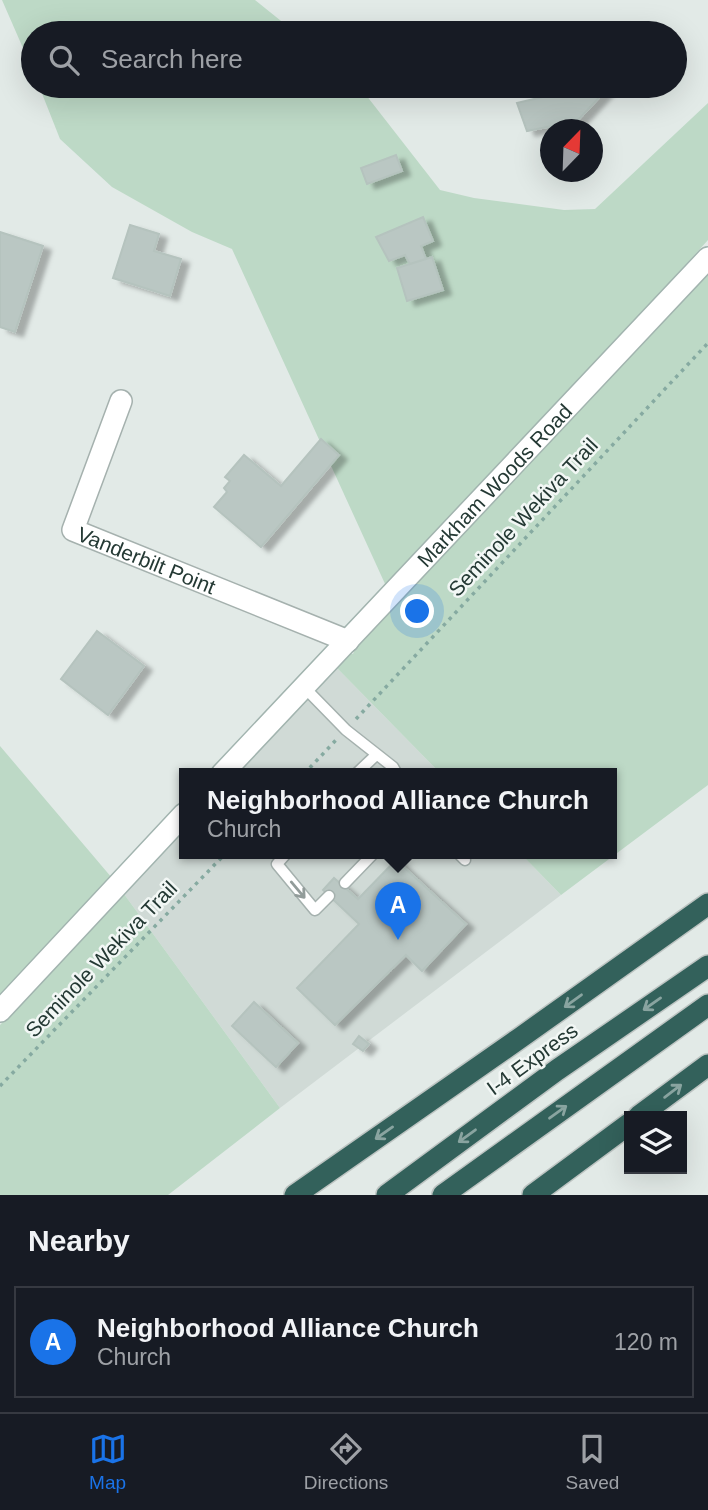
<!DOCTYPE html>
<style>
body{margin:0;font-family:Helvetica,sans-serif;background:#242831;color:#f1f3f6}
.controls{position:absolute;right:21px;bottom:21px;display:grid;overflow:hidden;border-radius:0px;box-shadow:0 7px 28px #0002}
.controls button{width:63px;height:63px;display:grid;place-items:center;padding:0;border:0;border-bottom:2px solid #363941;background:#171b24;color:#f1f3f6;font:35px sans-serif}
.compass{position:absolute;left:540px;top:119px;width:63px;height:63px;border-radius:50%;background:#171b24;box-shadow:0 7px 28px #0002;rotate:23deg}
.you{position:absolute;left:418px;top:612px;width:24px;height:24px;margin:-18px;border:5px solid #fff;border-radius:50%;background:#1a73e8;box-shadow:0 0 0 10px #1a73e833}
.badge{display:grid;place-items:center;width:46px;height:46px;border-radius:50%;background:#1a73e8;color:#fff;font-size:23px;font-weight:700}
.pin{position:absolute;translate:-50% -58px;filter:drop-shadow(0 2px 4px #0008)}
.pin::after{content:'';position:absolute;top:37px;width:24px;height:21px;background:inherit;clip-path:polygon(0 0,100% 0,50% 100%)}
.popup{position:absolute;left:179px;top:768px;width:438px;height:91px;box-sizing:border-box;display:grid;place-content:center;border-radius:0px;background:#171b24;filter:drop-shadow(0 2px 5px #0005);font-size:23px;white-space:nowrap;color:#9ea1a6}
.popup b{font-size:26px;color:#f1f3f6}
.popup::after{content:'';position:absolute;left:50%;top:100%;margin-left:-14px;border:14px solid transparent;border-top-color:#171b24}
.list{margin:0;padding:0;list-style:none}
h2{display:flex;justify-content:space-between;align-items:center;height:91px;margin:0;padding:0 28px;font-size:30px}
h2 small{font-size:23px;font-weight:400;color:#9ea1a6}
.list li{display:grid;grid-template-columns:46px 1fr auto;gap:21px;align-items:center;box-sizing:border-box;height:112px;margin:0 14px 14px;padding:0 14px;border:2px solid #363941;border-radius:0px}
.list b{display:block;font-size:26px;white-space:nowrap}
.list p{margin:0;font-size:23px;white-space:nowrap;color:#9ea1a6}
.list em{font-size:23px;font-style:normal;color:#9ea1a6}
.icon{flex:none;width:38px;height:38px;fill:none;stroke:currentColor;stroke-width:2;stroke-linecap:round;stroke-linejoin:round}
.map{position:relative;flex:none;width:708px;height:1195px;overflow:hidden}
.search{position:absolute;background:#171b24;box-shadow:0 7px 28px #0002;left:21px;right:21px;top:21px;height:77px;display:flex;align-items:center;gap:18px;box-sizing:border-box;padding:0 24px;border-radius:38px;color:#9ea1a6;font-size:26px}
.sheet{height:217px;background:#171b24}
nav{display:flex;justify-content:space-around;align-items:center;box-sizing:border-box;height:98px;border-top:2px solid #363941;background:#171b24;font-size:19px;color:#9ea1a6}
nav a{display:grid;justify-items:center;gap:4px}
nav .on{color:#1a73e8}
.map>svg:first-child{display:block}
.built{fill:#d0dad6}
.green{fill:#bdd9c6}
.building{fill:#bac7c3;stroke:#b5c3be;stroke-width:2;filter:url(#shadow)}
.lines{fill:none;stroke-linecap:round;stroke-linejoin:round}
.service-casing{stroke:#a5b1ae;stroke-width:13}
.minor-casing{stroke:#a5b1ae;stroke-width:24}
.secondary-casing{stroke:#a2b4af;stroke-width:24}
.motorway-casing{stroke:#bdc4c2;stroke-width:24}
.path{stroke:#86aaa1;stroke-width:3.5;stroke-dasharray:3.5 5;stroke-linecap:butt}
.service{stroke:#fff;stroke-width:10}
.minor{stroke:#fff;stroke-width:21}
.secondary{stroke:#fff;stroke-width:21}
.motorway{stroke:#33615b;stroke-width:21}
.oneway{stroke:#929c9a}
.oneway2{stroke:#89a4a0}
.labels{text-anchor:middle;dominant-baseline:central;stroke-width:5;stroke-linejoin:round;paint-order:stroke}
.street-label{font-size:21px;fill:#243934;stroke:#f2f7f5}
</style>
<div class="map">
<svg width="708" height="1195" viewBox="0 0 708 1195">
<defs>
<filter id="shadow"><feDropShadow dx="8" dy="4.5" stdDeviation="2" flood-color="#0004"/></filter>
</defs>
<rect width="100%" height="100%" fill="#e2eae7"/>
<path class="built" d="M336,667L441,774H236Z
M184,829V854H521L561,895L280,1108L124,894Z"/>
<path class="green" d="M2,0H255L296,33H33V71Z
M39,86H359L440,190L474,198L564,210L595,209L708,103V240L623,334L386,586L232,249L192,232L112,187L60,139Z
M708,273V785L561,895L521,854H612V774H441L336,667L349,653L353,654L356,646Z
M0,746L112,878L0,996Z
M124,894L280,1108L168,1195H0V1025Z"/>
<path class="building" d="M560,86H610L577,121L527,131L517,103L551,95Z
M396,155L402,171L367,184L361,168Z
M423,217L433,241L421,246L426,259L410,264L405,255L389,261L376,237Z
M130,225L159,234L154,251L181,259L170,296L113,278Z
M0,232L43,246L15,332L0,327Z
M432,257L443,290L407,301L397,268Z
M321,439L339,455L261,547L214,507L227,492L224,488L230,481L225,477L244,455L281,486Z
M97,631L144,666L108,715L61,679Z
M396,860L466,924L422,971L406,955L335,1025L297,988L359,924L323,890L334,878L358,899Z
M254,1002L298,1043L276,1067L232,1026Z
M359,1036L369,1044L363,1051L353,1044Z"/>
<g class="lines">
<g class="service-casing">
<path id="service" d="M304,687L346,730L393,767L397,774
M356,774L376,755
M286,854L277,864L315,910L329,896
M459,854L465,860
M345,883L373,854"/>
</g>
<g class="minor-casing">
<g id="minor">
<path id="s1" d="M121,401L73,530L348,641"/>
</g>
</g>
<g class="secondary-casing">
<g id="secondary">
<path id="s2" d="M222,774L708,258"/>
<path d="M0,1011L184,814"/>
</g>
</g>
<g class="motorway-casing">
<path id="motorway" d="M639,1116L708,1065
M295,1195L520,1038L708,904
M387,1195L557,1070L708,966
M443,1195L708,1005
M533,1195L629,1124"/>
</g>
<path class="path" d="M356,719L708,343
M304,774L336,740
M0,1086L225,854"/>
<use href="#service" class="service"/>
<use href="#minor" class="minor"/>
<use href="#secondary" class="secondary"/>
<use href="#motorway" class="motorway"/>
</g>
<defs><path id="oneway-shaft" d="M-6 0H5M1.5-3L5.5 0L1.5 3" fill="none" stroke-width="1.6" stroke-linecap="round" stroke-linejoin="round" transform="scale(1.75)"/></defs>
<use class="oneway" href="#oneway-shaft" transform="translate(298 890) rotate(50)"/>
<g class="oneway2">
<use href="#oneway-shaft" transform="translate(573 1001) rotate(144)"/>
<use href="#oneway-shaft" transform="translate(652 1004) rotate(145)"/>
<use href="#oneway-shaft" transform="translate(673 1091) rotate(-37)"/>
<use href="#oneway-shaft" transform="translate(558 1112) rotate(-36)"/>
<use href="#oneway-shaft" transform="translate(384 1133) rotate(145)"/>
<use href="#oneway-shaft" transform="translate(467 1136) rotate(144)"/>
</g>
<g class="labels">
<g class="street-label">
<text stroke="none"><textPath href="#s2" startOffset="397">Markham Woods Road</textPath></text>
<text transform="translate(523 517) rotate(-47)">Seminole Wekiva Trail</text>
<text stroke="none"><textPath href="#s1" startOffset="217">Vanderbilt Point</textPath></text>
<text transform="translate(101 959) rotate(-46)">Seminole Wekiva Trail</text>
<text transform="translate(532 1059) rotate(-36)">I-4 Express</text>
</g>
</g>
</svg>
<div class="controls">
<button><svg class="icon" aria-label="layers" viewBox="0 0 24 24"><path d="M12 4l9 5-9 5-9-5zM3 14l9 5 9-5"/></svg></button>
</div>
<svg class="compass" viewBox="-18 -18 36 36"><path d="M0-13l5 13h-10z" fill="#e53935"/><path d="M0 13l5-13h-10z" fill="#9ea1a6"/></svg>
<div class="you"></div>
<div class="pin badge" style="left:398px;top:940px">A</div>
<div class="popup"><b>Neighborhood Alliance Church</b>Church</div>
<div class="search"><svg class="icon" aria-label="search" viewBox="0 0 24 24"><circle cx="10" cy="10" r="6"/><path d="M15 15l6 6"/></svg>Search here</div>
</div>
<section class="sheet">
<h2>Nearby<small></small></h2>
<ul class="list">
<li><span class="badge">A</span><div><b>Neighborhood Alliance Church</b><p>Church</p></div><em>120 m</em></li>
</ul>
</section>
<nav>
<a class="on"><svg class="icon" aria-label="map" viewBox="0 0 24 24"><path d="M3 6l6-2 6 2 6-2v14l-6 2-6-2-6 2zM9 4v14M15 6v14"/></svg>Map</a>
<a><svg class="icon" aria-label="directions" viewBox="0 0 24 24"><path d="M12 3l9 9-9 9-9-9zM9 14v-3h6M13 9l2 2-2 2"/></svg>Directions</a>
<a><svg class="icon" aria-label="saved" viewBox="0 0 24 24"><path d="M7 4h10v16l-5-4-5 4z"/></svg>Saved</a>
</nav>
